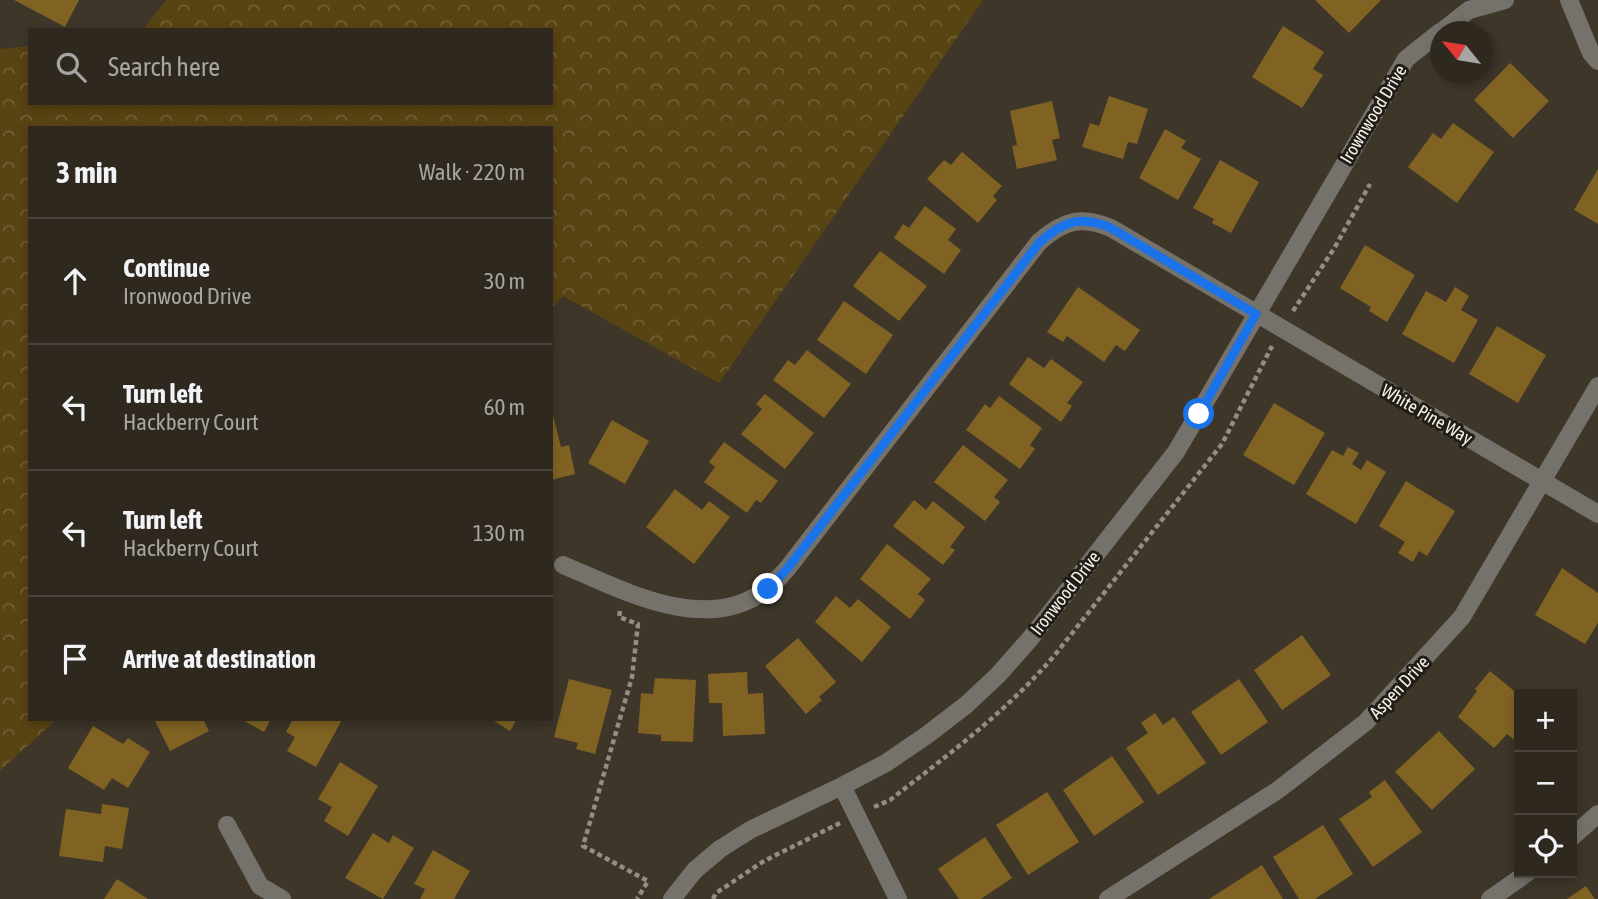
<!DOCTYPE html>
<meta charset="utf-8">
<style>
body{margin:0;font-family:"Asap Condensed",sans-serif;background:#363028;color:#f1f3f6}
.controls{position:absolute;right:21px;bottom:21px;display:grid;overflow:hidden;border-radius:0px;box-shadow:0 4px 10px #0003}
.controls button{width:63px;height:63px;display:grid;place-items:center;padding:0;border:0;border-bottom:2px solid #49443d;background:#2e281f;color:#f1f3f6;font:35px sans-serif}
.compass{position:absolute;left:1430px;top:21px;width:63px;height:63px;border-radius:50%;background:#2e281f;box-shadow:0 4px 10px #0003;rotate:300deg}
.stop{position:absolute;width:21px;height:21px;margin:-16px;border:5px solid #1a73e8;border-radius:50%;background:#fff}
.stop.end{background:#1a73e8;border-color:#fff;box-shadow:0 2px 7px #0008}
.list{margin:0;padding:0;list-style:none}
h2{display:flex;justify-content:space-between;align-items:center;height:91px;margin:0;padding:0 28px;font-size:30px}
h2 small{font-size:23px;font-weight:400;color:#a7a6a4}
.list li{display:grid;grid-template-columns:46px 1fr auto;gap:21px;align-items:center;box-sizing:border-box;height:126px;padding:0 28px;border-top:2px solid #49443d}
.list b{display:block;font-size:26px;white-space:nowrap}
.list p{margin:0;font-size:23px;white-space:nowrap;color:#a7a6a4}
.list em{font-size:23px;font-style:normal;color:#a7a6a4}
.icon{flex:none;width:38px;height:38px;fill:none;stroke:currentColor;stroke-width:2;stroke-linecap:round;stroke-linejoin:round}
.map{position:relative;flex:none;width:1598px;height:899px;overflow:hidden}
.search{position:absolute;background:#2e281f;box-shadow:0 4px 10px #0003;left:28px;top:28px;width:525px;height:77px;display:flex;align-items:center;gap:18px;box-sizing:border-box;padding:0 24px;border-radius:0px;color:#a7a6a4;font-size:26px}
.panel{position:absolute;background:#2e281f;box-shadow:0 4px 10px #0003;left:28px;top:126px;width:525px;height:595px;border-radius:0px}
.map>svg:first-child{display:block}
.forest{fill:url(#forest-crowns)}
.building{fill:#806323}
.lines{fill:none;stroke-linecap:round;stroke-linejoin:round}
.path{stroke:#938d83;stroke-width:4.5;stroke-dasharray:5 3.5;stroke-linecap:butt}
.minor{stroke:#75726c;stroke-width:18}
.route{stroke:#1a73e8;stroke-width:9}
.labels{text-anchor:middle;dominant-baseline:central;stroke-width:6;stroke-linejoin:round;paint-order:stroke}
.street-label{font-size:18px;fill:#f7f3eb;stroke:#211e18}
</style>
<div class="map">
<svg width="1598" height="899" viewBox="0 0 1598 899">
<defs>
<pattern id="forest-crowns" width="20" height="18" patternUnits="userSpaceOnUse" patternTransform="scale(1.75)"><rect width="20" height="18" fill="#584312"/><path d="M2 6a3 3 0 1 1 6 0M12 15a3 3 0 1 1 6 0" fill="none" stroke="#715f35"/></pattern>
</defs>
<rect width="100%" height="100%" fill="#3d3629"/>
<path class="forest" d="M166,0H983L719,383L563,296L551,308V128H30V719H57L0,771V49L30,46V103H551V30H143Z"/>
<path class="building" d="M14,0H79L65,27Z
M1315,0H1381L1349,33Z
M1283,26L1324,52L1313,69L1323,75L1302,108L1252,77Z
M1510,63L1549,101L1513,138L1474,100Z
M1109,96L1148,109L1137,144L1128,142L1123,159L1082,147L1090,123L1099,126Z
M1052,101L1060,138L1052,140L1057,160L1017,169L1012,146L1017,145L1010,111Z
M1453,123L1494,152L1457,203L1408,167L1433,133L1441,139Z
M1165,129L1186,141L1181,148L1201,159L1178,200L1139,178Z
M962,152L1002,186L993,196L997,200L978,223L927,179L944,160L951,165Z
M1220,160L1259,182L1231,233L1212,223L1214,219L1193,208Z
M1598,169V224L1574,210Z
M925,206L956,229L948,240L961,250L944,274L894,238L903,224L909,228Z
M1365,245L1415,275L1387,322L1369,311L1371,307L1340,288Z
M880,251L927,286L899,321L853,286Z
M1078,287L1140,330L1125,351L1116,345L1104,362L1067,336L1063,342L1047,332Z
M1455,287L1469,296L1461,310L1478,320L1454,363L1402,334L1426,291L1446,302Z
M844,301L893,335L866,374L817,340Z
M1497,326L1546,355L1518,403L1469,374Z
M807,350L851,384L824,418L773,380L788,360L795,365Z
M1028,357L1044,368L1051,359L1083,382L1067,403L1072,406L1061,422L1009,384Z
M765,394L814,433L785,469L741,434L762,409L756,404Z
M999,396L1042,428L1030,445L1035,449L1020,469L966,430L985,404L990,408Z
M1274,403L1325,433L1294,485L1243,455Z
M551,407L561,447L569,445L575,474L551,480Z
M612,420L649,441L625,484L588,463Z
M724,442L778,481L761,503L756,500L747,513L704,482L715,467L709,462Z
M963,445L1008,480L994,497L1000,502L985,521L934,482Z
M1348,447L1359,453L1352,464L1361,470L1367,460L1386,472L1356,524L1306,494L1332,450L1343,456Z
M1406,481L1455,511L1427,556L1419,551L1413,562L1398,553L1405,542L1379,526Z
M675,489L702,510L709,501L730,517L694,564L646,527Z
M914,500L926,510L933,501L965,527L950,547L955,550L943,565L893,526Z
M887,544L931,579L918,594L925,600L910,619L860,579Z
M1562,568L1598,593V623L1585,644L1535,615Z
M836,596L850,608L858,599L891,627L862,662L815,622Z
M1302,635L1331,675L1282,710L1254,670Z
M798,638L836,682L819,697L822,700L806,714L765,666Z
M1490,671L1519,695V739L1517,742L1507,734L1494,748L1458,717L1477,691L1475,689Z
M747,672L748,694L763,693L765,734L723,736L722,703H709L708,674Z
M655,678L696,680L693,742L661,741V735L638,733L641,693L653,694Z
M569,679L612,690L595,754L576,749L578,743L554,737Z
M1239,679L1268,722L1221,755L1191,712Z
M1155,713L1163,725L1174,717L1206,763L1158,795L1126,748L1148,733L1141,723Z
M154,719H203L209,731L170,751Z
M241,719H271L264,732Z
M293,719L342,720L316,767L287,751L295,737L286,732Z
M491,719H517L510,731Z
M93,726L123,744L128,738L150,752L128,788L112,778L104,790L68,768Z
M1439,731L1475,769L1432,810L1395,772Z
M1112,756L1144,802L1094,836L1063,790Z
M340,762L378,786L348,836L324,821L332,807L318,799Z
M1385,780L1422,832L1373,867L1339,819L1372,797L1369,792Z
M1047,792L1079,842L1028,875L996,825Z
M102,804L129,808L122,849L105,846L103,862L59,856L66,809L101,814Z
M1323,825L1353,874L1315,899H1299L1273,857Z
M373,833L389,843L393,835L414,848L383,899L345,878Z
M985,837L1012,878L981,899H959L938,869Z
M433,850L470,871L454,899H420L425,889L414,884Z
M1262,865L1283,899H1209Z
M117,879L148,899H104Z
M1586,886L1595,899H1567Z"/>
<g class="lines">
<path class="path" d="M1293,311L1335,247L1370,184
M620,611L619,617L638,624L632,677L583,846L648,881L637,899
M874,807L890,800C948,755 1006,712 1054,656L1222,444L1272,346
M713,899L716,893L764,861L840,823"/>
<path class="minor" d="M1569,0L1591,53L1598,61
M1441,32L1469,10L1505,0
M563,565C623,590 707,637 768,588C775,583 781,575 787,569L1039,242C1063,221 1081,215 1111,228L1598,514
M842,786L898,899
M227,825L260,886L282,899
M1572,837L1598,814
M672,899L695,870L720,849L750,830L842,786L886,763L927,735L966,705L998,675L1029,640L1176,452L1406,59L1440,32
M1108,899L1278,790L1366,722L1462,617L1598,386
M1490,899L1527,873"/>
</g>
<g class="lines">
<path class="route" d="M768,589L787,569L1039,243C1063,221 1081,215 1111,228L1256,314L1199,414"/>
</g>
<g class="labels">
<g class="street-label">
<text transform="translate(1373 114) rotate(-59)">Irownwood Drive</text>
<text transform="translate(1427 414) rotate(30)">White Pine Way</text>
<text transform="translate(1065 593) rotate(-52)">Ironwood Drive</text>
<text transform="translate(1399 687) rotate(-47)">Aspen Drive</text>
</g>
</g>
</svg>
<div class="controls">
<button>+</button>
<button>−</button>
<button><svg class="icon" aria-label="locate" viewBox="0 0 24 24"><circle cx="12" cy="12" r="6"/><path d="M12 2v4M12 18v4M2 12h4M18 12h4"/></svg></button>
</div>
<svg class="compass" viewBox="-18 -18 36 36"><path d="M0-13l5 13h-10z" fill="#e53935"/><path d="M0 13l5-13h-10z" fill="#a7a6a4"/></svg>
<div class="stop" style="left:1199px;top:414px"></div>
<div class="stop end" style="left:768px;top:589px"></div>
<div class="search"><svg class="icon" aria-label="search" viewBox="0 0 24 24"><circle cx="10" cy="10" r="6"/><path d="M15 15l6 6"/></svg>Search here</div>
<section class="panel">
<h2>3 min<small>Walk · 220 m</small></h2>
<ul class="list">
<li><svg class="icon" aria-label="ahead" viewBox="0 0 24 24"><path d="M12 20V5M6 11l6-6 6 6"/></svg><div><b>Continue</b><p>Ironwood Drive</p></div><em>30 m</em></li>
<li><svg class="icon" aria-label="left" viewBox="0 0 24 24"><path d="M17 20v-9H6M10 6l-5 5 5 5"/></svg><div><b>Turn left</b><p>Hackberry Court</p></div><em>60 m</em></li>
<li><svg class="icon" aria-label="left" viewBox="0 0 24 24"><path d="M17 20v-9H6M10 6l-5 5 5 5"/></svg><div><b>Turn left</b><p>Hackberry Court</p></div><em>130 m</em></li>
<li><svg class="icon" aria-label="arrive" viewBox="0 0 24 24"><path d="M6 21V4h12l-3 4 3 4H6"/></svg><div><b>Arrive at destination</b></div></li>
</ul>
</section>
</div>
